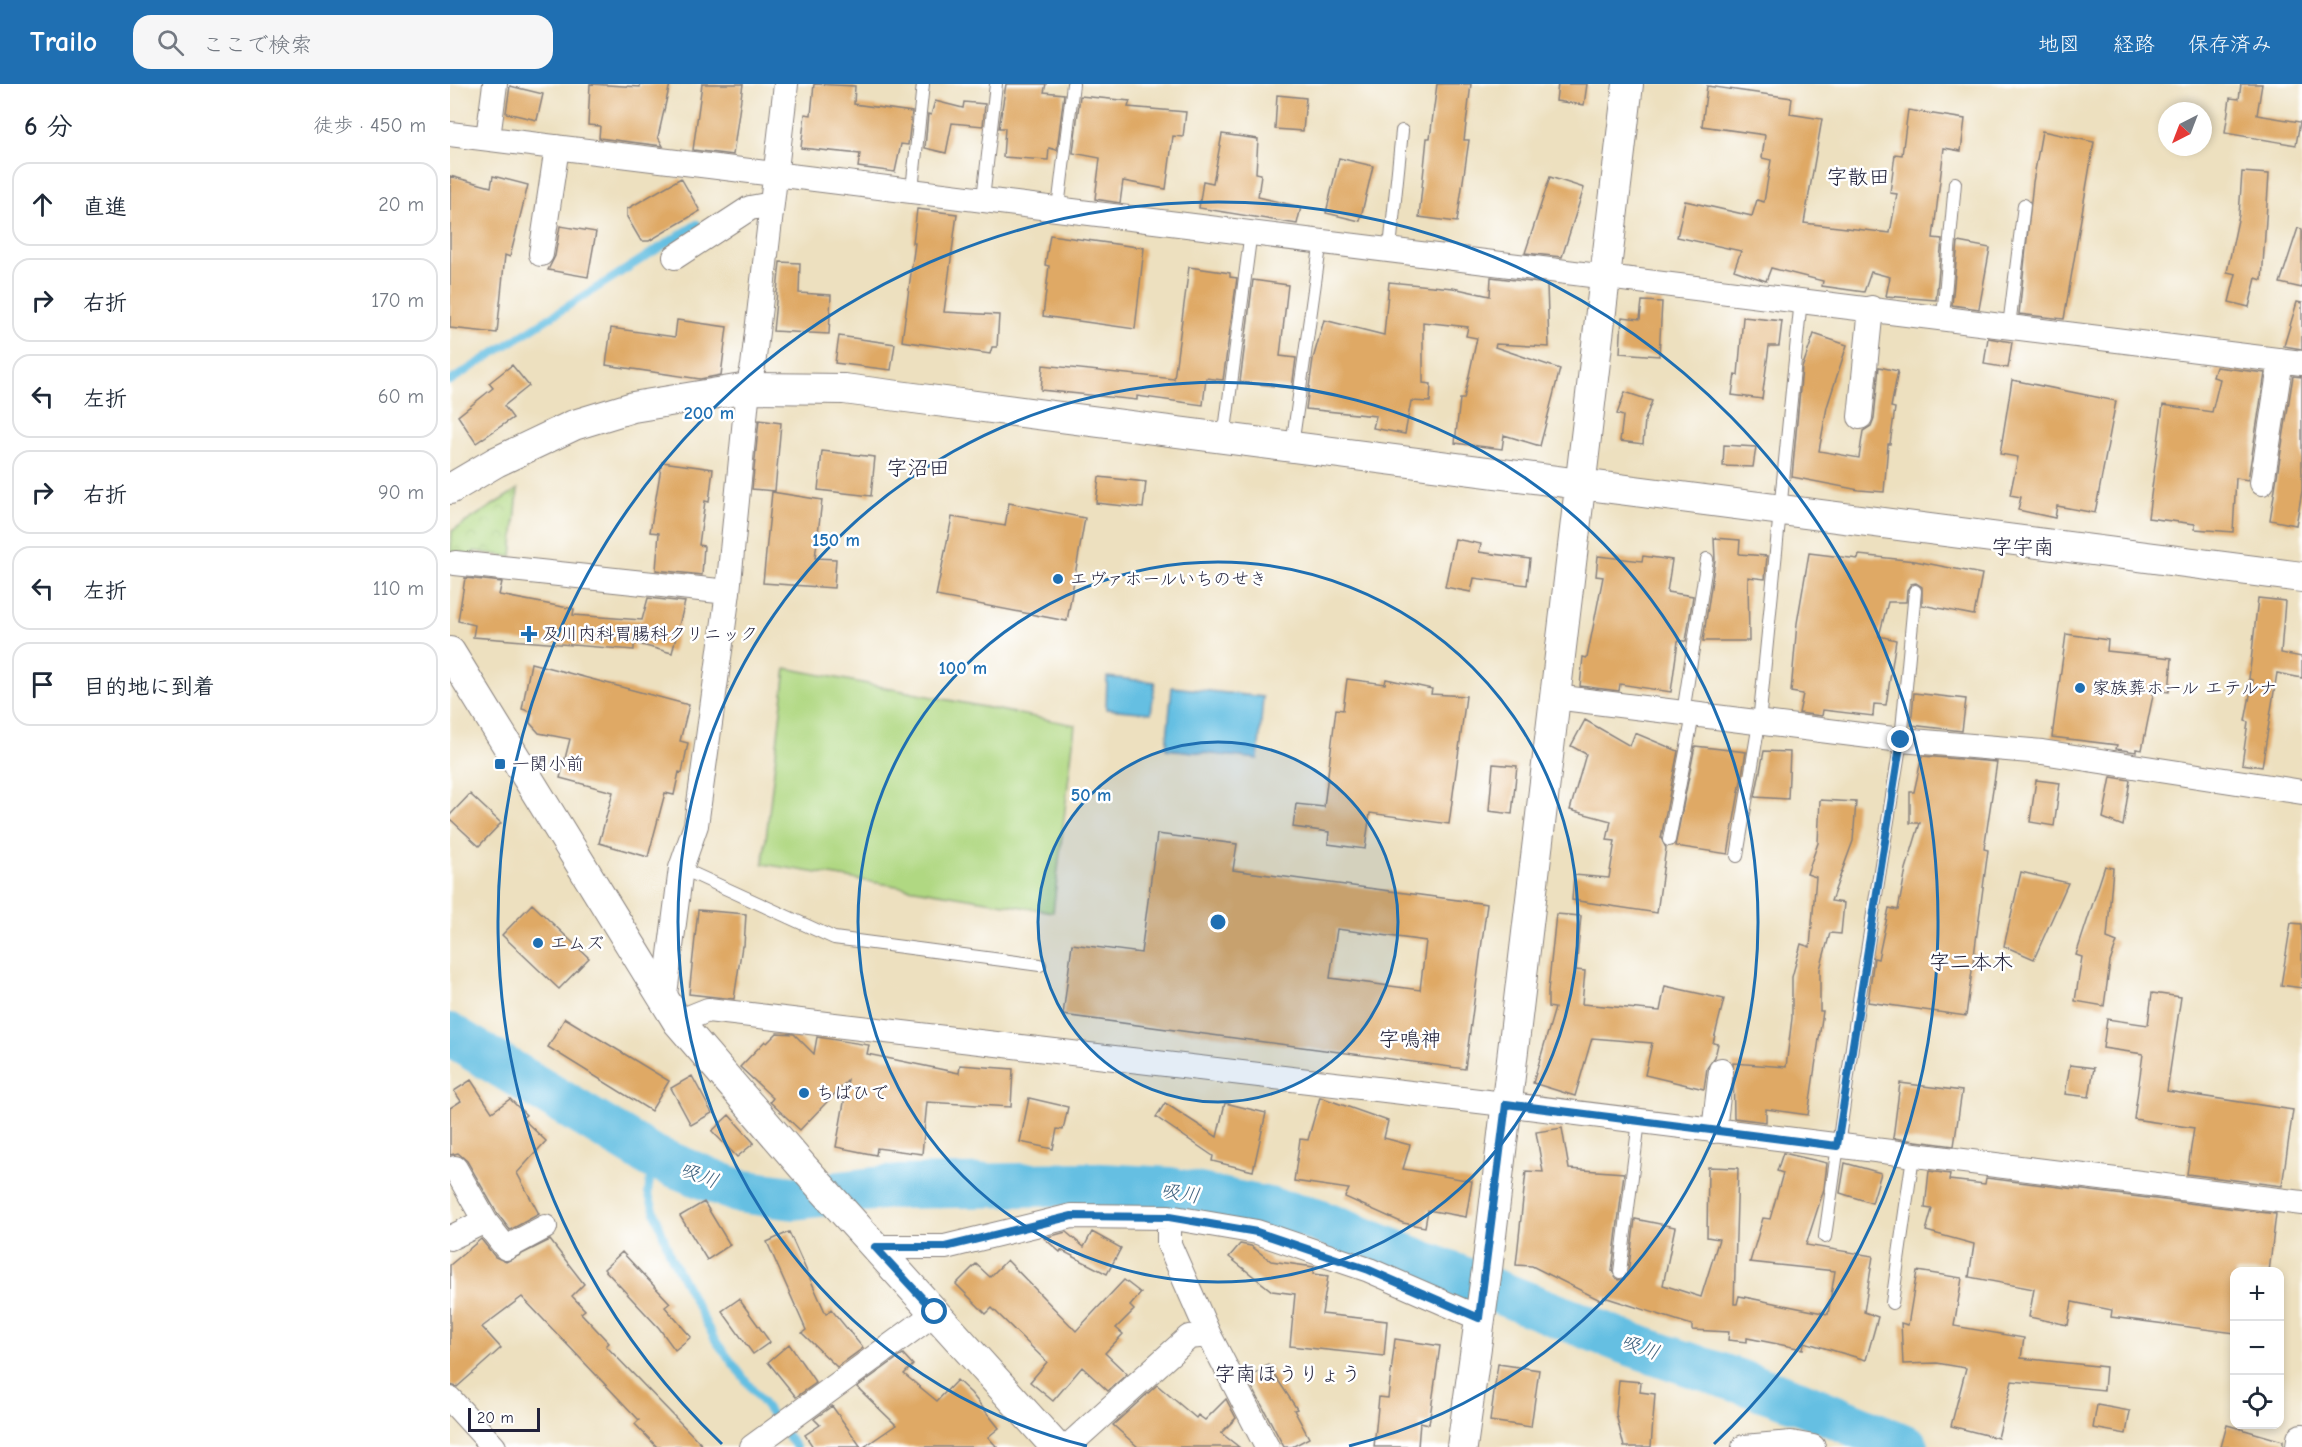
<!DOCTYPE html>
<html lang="ja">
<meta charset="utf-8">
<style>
body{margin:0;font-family:"Comic Neue","Klee One",sans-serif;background:#f6f6f7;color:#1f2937}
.controls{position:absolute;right:18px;bottom:18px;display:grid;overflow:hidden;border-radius:12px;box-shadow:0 3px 9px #0003}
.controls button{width:54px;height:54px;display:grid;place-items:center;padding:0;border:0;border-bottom:2px solid #e0e1e3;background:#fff;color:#1f2937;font:30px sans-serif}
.compass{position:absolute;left:1708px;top:18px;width:54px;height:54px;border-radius:50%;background:#fff;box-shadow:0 3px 9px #0003;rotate:222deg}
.scale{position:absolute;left:18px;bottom:15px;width:72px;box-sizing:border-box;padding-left:6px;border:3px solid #22223b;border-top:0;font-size:16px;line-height:21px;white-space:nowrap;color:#22223b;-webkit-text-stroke:4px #fff;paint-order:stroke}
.stop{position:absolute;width:18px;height:18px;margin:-14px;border:4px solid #1f6fb2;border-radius:50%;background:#fff}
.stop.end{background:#1f6fb2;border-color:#fff;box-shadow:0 2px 6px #0008}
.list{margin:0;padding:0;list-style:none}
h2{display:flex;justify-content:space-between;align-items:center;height:78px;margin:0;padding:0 24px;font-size:26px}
h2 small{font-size:20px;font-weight:400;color:#747a83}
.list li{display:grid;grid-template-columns:39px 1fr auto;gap:18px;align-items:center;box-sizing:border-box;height:84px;margin:0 12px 12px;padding:0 12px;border:2px solid #e0e1e3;border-radius:18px}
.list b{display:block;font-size:22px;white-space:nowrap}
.list em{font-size:20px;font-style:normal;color:#747a83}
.icon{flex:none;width:33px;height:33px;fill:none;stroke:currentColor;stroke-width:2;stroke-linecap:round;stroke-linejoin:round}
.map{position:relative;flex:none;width:1852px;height:1363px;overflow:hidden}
header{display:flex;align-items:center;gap:36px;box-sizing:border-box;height:84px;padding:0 30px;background:#1f6fb2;color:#fff}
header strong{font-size:28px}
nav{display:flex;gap:33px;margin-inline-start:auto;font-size:21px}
.search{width:420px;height:54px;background:#f6f6f7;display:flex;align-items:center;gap:15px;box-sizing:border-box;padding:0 21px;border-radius:18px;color:#747a83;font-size:22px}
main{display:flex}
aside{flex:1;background:#fff}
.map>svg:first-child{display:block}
.grass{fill:#b0d882;stroke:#697d5e;stroke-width:1.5}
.park{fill:url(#park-crowns);stroke:#697d5e;stroke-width:1.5}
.water{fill:#65bfe2;stroke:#44708e;stroke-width:1.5}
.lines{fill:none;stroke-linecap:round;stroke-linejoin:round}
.stream{stroke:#65bfe2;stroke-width:8}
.river{stroke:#65bfe2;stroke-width:44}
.building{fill:#dfa965;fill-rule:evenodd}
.service-casing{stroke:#88817d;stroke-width:14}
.minor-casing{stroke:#88817d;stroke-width:26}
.tertiary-casing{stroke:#88817d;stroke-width:32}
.service{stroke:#fff;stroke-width:12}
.minor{stroke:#fff;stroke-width:24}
.tertiary{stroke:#fff;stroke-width:30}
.route{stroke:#1f6fb2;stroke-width:8}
.ring{fill:none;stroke:#1f6fb2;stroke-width:3}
.poi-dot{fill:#1f6fb2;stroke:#fff;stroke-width:2}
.labels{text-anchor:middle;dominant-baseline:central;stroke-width:5;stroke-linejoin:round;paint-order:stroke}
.poi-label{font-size:18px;fill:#22223b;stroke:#fff;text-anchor:start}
.water-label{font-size:20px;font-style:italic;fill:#3d617e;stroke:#fff}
.quarter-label{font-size:21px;fill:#22223b;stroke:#fff}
.centre{fill:#1f6fb2;stroke:#fff;stroke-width:3}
.ring-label{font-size:18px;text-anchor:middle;font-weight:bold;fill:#1f6fb2;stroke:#fff;stroke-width:5;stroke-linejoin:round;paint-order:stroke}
</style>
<header>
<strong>Trailo</strong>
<div class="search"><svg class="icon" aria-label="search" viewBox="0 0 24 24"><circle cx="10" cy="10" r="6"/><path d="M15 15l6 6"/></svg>ここで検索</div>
<nav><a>地図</a><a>経路</a><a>保存済み</a></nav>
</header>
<main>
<aside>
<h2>6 分<small>徒歩 · 450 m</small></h2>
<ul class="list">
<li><svg class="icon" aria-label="ahead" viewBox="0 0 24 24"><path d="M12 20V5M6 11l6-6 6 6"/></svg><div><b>直進</b></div><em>20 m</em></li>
<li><svg class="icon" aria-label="right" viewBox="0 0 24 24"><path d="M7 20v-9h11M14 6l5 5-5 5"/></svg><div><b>右折</b></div><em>170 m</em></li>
<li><svg class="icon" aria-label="left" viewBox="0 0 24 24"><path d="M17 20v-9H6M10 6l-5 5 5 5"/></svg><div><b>左折</b></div><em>60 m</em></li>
<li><svg class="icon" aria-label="right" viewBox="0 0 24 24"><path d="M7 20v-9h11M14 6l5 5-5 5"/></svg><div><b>右折</b></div><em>90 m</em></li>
<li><svg class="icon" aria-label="left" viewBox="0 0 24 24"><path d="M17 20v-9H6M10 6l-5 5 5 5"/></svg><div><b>左折</b></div><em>110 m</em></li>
<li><svg class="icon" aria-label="arrive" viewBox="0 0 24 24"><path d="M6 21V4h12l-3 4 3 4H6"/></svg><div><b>目的地に到着</b></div></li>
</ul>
</aside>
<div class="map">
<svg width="1852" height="1363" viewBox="0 0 1852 1363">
<defs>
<pattern id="park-crowns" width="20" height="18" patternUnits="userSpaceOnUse" patternTransform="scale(1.5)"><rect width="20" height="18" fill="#b0d882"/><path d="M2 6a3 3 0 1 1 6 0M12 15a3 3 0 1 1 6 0" fill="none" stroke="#97b971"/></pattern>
</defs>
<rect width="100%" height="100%" fill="#fff"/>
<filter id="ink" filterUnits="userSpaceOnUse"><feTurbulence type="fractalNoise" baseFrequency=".0167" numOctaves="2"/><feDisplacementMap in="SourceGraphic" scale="12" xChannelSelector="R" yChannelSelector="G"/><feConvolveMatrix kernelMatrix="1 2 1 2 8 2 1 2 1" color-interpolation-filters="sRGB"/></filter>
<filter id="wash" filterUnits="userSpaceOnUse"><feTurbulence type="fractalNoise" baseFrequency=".008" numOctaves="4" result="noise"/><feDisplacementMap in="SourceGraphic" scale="24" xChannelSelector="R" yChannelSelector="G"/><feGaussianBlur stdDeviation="1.35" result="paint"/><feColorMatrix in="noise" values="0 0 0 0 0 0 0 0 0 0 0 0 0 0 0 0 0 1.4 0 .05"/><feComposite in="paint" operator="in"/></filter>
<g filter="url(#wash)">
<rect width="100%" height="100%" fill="#ede0bf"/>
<path class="grass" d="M336,584L625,641L603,828L313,780Z"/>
<path class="park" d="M68,405L62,473L24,467L22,476L0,474L2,447Z"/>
<path class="water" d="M657,593L705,598L701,629L656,625Z
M722,603L813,613L808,675L716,665Z"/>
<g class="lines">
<path class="stream" d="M0,297L247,140
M203,1073L198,1109L221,1173L265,1256L346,1363"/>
<path class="river" d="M0,951L203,1073L288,1107L344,1114L442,1103L635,1100L720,1105L858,1133L1177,1259L1350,1318L1457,1363"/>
</g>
<g id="blocks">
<path class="building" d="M140,0L190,3V0H220L208,53L213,62L149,54L150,42L138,41Z
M252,0H293L283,71L243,66Z
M364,0L405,2L404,20L462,28L458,61L451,60L445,88L408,83L410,70L351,64L355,30L361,31Z
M556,0H596L594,8L614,10L607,66L599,64L598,76L553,73L555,44H549Z
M987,0H1021L1014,56H1019L1007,138L969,133L977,54H980Z
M1108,0H1137L1134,21L1106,17Z
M1791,0H1812L1807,31L1850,38L1846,61L1775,49L1780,14L1789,15Z
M60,2L93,10L87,36L56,29Z
M1257,2L1342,14L1340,30L1372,35L1354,139L1440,149L1447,110L1440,109L1445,70L1452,71L1458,26L1515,35L1511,67L1494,64L1483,154L1492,155L1486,216L1436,212L1440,193L1421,188L1414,208L1372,202L1373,197L1321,184L1316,197L1284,186L1291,167L1227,153L1235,117L1302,132L1307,116L1314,118L1321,76L1312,74L1315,51L1252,42Z
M827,11L856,14L853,47L825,45Z
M630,12L680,17L678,23L736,28L733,53L723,52L716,105L673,97L670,119L645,115L650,74L623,69Z
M485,17L513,24L514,18L535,20L533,42L502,39L496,69L475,64L478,30L481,31Z
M1592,47L1644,58L1614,235L1569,230L1583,98Z
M772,50L808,55L806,89L811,90L808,113L851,123L847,140L749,124L753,97L763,99Z
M889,74L923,82L910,137L876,129Z
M1792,88L1819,90L1812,196L1806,194L1799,223L1779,218L1786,190L1777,188L1789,131Z
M0,92L41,103L43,92L78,101L60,173L55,171L47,249L0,244Z
M1100,93L1134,104L1112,173L1075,169Z
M231,94L250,127L199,157H191L177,133V125Z
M467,125L507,130L494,228L549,231L547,263H542L540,270L452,257L465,159H463Z
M110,142L146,148L138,193L98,186L105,172Z
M1848,144L1852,145V204L1830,199Z
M600,151L694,164L685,245L593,232L599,182L595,181Z
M1508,158L1540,164L1529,225L1502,221Z
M330,178L350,179L349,209L381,211L379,250L323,247Z
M739,183L780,189V193L787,194L773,296L756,294L753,321L687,312V316L591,306L593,281L724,295Z
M1041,193L1097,200L1099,263L1046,260L1045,263L1110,285L1090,362L1054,351L1052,365L1005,359L1010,315H1014L1027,254L1016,252L1018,243L973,238V299L981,300L980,318L961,317L955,350L923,344L926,332L856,325L863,275L874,236L934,251L939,198L1003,204L1040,212Z
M803,196L838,201L830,272L846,274L842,304L790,298Z
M1192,217L1212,218L1209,272L1170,269L1172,233L1190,235Z
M1847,218L1852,219V265L1834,262Z
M1293,233L1332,237L1329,262H1319L1312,315L1282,311L1285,290L1288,291Z
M227,236L277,243L271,291L250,295L156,281L161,244L225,253Z
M1364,250L1397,261L1377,323L1369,367L1409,374L1413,347L1421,342L1424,334L1429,283L1448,287L1441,323L1445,324L1440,360H1438L1434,408L1409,406L1342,393L1352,284Z
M389,252L445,260L441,286L385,279Z
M1538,254L1562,258L1558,284L1534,280Z
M62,281L79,302L54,322L63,334L26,359L8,332L43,304L39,299Z
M1766,283L1815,289L1798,396L1786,394L1783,448L1745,445V440L1698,434L1713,321L1762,328L1770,295L1763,293Z
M1843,292L1852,293V407L1846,441L1820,436Z
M1562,296L1666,317L1645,429L1607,422L1605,434L1568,426L1571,413L1560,411L1568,373L1550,370Z
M1175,308L1202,317L1195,336L1193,360L1170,357L1173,332L1167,330Z
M309,336L331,339L325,407L302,405Z
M1274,361L1306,363L1303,383L1273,382Z
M372,367L425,373L421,412L368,406Z
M212,378L263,385L259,418L255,417L249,461L254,462L252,491L206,486L209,449L200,448Z
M649,393L696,398L693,424L646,419Z
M322,408L372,416L365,474L386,475L384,504L313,499Z
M559,419L635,434L617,537L486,512L502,433L555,442Z
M1264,454L1290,456L1289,470L1317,472L1315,495L1298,493L1299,557H1253L1265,476Z
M1005,455L1031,460L1029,468L1080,475L1077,501L1024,494L1021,508L995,503Z
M1359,469L1408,475L1409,471L1465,477L1532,490L1524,531L1472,521V503L1466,499L1461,500L1457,506L1456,518H1438L1429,552L1446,556L1436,621L1424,620L1423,632L1373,626L1372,632L1349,629L1353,610L1341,608L1347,539Z
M1148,472L1192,477L1193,472L1222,476L1217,508L1243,512L1236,557H1228L1221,608L1170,600L1169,607L1130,602L1133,573L1137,574L1153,493L1146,492Z
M15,494L52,498L49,511L124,525L123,531L192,536L198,514L235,518L222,569L184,559V566L23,553L25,541L8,537Z
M1808,514L1835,517L1831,569L1852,573V594L1827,589L1812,683L1792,680L1798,638L1795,637L1803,596L1799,595Z
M1616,550L1658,556L1657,567L1722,574L1719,608L1704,606L1692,666L1686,665V668L1666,665L1667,661L1602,653Z
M81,579L239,621L230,657L238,659L232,689L229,688L224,711L215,709L198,773L149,759L163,708L110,694L120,655L89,649L80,639L82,628L72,625Z
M897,595L935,600L936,595L982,605L981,610L1016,612L999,740L920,729L915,765L878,760L879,748L843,743L846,720L874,723L886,625L893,626Z
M1464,609L1516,615L1512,647L1461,641Z
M1135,636L1180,662L1185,649L1228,667L1211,754L1216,764L1207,829L1122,816L1124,791L1159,794L1165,757L1157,756L1161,737L1120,726L1136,670L1121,662Z
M1245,662L1296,668L1278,770L1225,762Z
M1314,667L1340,668L1338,715L1305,713Z
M1472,672L1547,678L1534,765L1538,766L1516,932L1418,918L1424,874L1428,875L1439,824L1448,826L1456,785L1470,739H1460V708H1464Z
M1043,680L1067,682L1062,730L1039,727Z
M1661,693L1680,696L1673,742L1653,734Z
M1586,696L1610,699L1604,742L1580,738Z
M20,710L51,739L29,762L0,735V731Z
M1370,716L1406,718L1403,757L1381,817L1394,819L1391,850L1380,849L1370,885V927H1373L1358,1031L1316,1025V1038L1284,1034L1283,979L1336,983L1342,934V893L1351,860L1360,863L1366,793L1357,790L1368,759Z
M707,750L787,760L783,786L1037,820L1015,985L613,931L622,860L691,869ZM887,845L976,857L970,906L880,894Z
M1655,782L1663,784L1657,854L1667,858L1660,878L1654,922L1625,917L1632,873L1626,871Z
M1571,788L1618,799L1584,875L1554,862Z
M82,820L139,874L109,905L52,851Z
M248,826L296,830L294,862H292L284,915L239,910Z
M1106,830L1131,832L1126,886L1135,887L1132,920L1210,927L1215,902L1274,915L1263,959L1268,960L1265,973L1257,984L1254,1005L1195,991L1202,959L1142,954L1125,1012L1083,999L1105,924L1098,923V907Z
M1841,839L1852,840V904L1831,901Z
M1702,909L1731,913L1717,1007L1843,1026L1832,1102L1737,1090L1744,1044L1684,1035L1693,970L1653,964L1657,935L1698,941Z
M115,934L219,997L201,1027L98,963Z
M327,949L344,950L364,970L367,953L419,961L417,970L509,989L510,981L563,985L561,1023L477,1018L472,1070L427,1064L426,1071L386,1063L398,996L350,1046L320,1018L323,1014L290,983L315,957L317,959Z
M1620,981L1644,984L1639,1013L1615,1010Z
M242,992L262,1029L241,1041L221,1004Z
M21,996L42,1028L60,1015L76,1031L72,1034L96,1057L67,1089L89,1130L60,1146L47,1129L17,1077L8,1069L0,1071V1024L11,1017L4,1007Z
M1450,999L1512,1007L1504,1062L1443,1054Z
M870,1013L938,1037L934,1054L960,1061L953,1085L1022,1097L1016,1133L978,1126L975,1143L953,1139L895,1113L899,1105L844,1097L850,1055L858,1056Z
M579,1014L618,1023L613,1046L607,1045L603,1065L570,1058Z
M715,1019L767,1053L775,1019L816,1029L803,1087L762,1077L763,1072L706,1033Z
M279,1031L304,1059L287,1073L262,1047Z
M1112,1044L1119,1085L1174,1089L1162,1187L1168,1196L1174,1195L1178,1190L1185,1135L1225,1143L1213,1201L1251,1213L1269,1155L1257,1153L1258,1083L1288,1084L1284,1220H1287L1289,1212L1378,1230L1385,1187L1300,1178L1313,1134L1320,1135L1333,1089L1327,1087L1333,1069L1377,1079L1374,1105L1356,1161L1423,1172L1414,1228L1428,1233L1416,1276L1354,1258L1353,1265L1297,1254V1258L1278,1256L1279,1248L1242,1246V1241L1154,1213L1152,1217L1082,1182L1066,1181L1076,1087L1093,1088L1086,1048Z
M1395,1079L1431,1089L1422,1119L1390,1109Z
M1479,1087L1500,1090L1499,1096L1535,1100L1536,1094L1826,1130L1819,1188H1785V1249L1661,1233L1662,1226L1622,1218L1618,1241L1579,1233L1584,1205L1519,1193L1524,1160L1476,1147L1482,1125L1475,1124Z
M254,1118L280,1161L257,1176L230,1132Z
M339,1148L376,1230L381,1225L413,1264L387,1283L352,1249L356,1246L317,1158Z
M616,1148L634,1163L642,1148L671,1164L657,1190L611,1166L610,1168L594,1154Z
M31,1155L45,1173L56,1178L100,1156L134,1200L122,1212L135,1226L131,1229L159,1259L156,1262L254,1363H207L185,1340L189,1336L72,1213L32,1243L51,1264L7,1303L0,1301V1181Z
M790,1160L801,1162L821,1177L864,1183L863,1190L878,1192L872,1230L937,1237L934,1272L840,1262L845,1210L822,1207L779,1173Z
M172,1168L220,1219L215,1223L241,1253L225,1266L209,1244L154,1185Z
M557,1176L626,1247L674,1196L691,1209L680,1222L684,1226L666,1244L673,1250L655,1269L677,1290L658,1307L632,1283L603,1317L580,1298L597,1278L542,1224L536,1230L506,1200L526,1180L540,1193Z
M1467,1187L1512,1194L1504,1242L1574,1254L1571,1274L1656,1283L1654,1306L1562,1297L1548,1354L1501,1342L1516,1284L1487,1279L1453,1280L1451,1239L1458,1241Z
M289,1215L320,1258L303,1270L272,1227Z
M945,1255L990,1262L979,1340L970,1338L968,1363H924L929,1313L938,1314Z
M339,1260L366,1299L346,1313L318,1278Z
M453,1270L463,1281L454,1290L487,1317L507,1296L521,1309L549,1344L538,1353L547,1363H414L446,1341L407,1303Z
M1048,1280L1089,1286L1081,1343L1040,1337Z
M818,1281L847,1325L844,1326L859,1354L842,1363H834L798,1295Z
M1169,1296L1191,1298L1190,1308L1205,1310L1201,1363H1174L1166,1330Z
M707,1301L746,1334L748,1331L755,1336L776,1315L786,1334L771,1349L789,1363H688L663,1341Z
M1647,1321L1680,1327L1676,1350L1643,1344Z
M382,1322L411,1363H363L355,1351L370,1341L364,1335Z
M1777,1341L1833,1357V1363H1771Z"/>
</g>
</g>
<g filter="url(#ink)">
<use href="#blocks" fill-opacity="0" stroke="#88817d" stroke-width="1.5"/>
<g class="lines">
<g class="service-casing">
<path id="service" d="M462,106L473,0
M533,115L546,0
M608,124L623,0
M940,164L952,47
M1493,233L1505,99
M1559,242L1574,121
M774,354L801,147
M842,362L871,156
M1233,629L1257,475
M1219,756L1243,631
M1287,772L1309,639L1351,215
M231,784L384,854L590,881
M1375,1153L1406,935L1451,656L1465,507
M1170,1188L1189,1037
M1442,1219L1463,1072"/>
</g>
<g class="minor-casing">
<path id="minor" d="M0,50L1852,279
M38,54L45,0
M91,170L107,63
M225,173L300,124L322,120
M1410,333L1421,224
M1812,399L1831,276
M5,479L278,508
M1105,613L1451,656L1592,668L1852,708
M214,918L231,784L246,741L278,508L298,304L303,282L336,0
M228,938L258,926L1037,1018L1852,1119
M1264,1047L1271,986
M5,1084L35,1137
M719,1133V1160L759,1251L817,1363
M0,1154L35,1137L56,1164L95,1143
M425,1163H495L622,1132L719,1133L807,1148L919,1186L1029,1234
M0,1315L44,1363
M302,1363L485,1229
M617,1363L739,1253L759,1251
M1294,1363L1341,1359L1363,1363"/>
</g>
<g class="tertiary-casing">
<path id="tertiary" d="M0,405L46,378L124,341L183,323L298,304L394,305L1852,493
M0,568L228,938L353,1083L606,1363
M1012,1363L1037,1185L1178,0
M1851,1363L1852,1355"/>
</g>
<use href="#service" class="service"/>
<use href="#minor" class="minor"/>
<use href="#tertiary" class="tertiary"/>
</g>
</g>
<g class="lines" filter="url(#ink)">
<path class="route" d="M485,1228L425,1163H495L622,1132L719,1133L807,1148L919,1186L1029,1234L1056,1020L1387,1062L1451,656"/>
</g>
<circle cx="768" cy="838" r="180" fill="#1f6fb2" fill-opacity=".12"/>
<g class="ring">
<circle cx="768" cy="838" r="180"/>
<circle cx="768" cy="838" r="360"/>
<path d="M637 1362A540 540 0 1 1 899 1362"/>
<path d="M272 1360A720 720 0 1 1 1264 1360"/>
</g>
<g class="poi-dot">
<circle cx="608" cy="495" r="6"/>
<path d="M76 541h6v6h6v6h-6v6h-6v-6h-6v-6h6z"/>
<circle cx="1630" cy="604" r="6"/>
<rect x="44" y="674" width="12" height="12" rx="3"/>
<circle cx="88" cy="859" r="6"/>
<circle cx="354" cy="1009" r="6"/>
</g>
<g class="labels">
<g class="poi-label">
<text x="620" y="495">エヴァホールいちのせき</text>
<text x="92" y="550">及川内科胃腸科クリニック</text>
<text x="1642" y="604">家族葬ホール エテルナ</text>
<text x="62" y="680">一関小前</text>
<text x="100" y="859">エムズ</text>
<text x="366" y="1009">ちばひで</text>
</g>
<g class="water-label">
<text transform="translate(249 1091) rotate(21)">吸川</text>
<text transform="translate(730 1109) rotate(9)">吸川</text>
<text transform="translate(1190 1263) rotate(20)">吸川</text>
</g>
<g class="quarter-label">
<text x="1408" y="93">字散田</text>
<text x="468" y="384">字沼田</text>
<text x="1573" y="463">字宇南</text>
<text x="1521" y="878">字二本木</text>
<text x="960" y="955">字鳴神</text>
<text x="838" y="1290">字南ほうりょう</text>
</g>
</g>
<circle cx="768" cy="838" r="9" class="centre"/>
<g class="ring-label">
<text x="259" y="335">200 m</text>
<text x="386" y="462">150 m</text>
<text x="513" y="590">100 m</text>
<text x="641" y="717">50 m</text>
</g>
</svg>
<div class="controls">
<button>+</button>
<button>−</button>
<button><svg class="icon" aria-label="locate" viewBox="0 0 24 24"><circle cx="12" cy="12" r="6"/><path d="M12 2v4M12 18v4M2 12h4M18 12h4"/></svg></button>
</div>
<svg class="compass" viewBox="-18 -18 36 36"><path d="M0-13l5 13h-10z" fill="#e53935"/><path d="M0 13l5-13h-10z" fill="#747a83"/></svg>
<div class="scale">20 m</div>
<div class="stop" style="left:485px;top:1228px"></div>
<div class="stop end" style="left:1451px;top:656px"></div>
</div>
</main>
